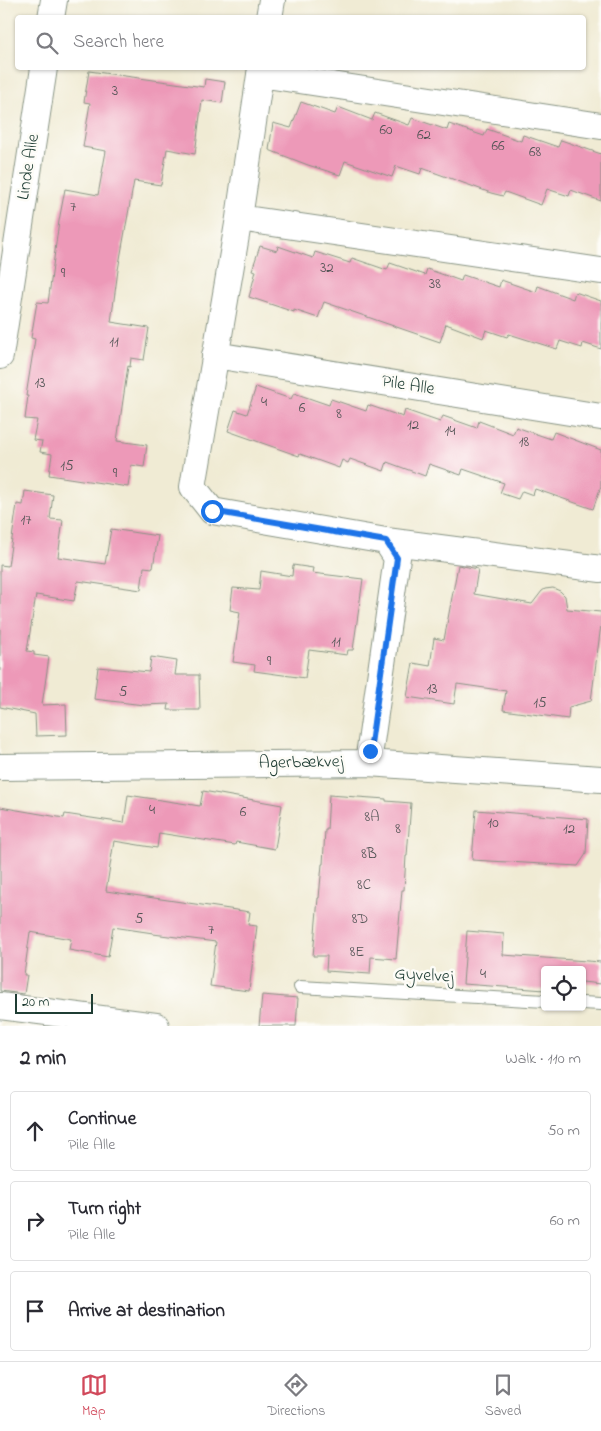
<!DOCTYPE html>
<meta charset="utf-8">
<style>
body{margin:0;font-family:"Indie Flower",sans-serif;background:#f7f7f7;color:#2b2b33}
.controls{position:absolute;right:15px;bottom:15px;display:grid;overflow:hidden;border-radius:5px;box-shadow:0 1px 4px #0004}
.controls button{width:45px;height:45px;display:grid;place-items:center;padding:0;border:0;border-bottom:1px solid #e1e1e2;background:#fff;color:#2b2b33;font:25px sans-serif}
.scale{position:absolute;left:15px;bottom:12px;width:78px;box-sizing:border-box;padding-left:5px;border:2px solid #1f3d34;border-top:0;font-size:14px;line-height:18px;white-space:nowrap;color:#1f3d34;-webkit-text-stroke:4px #fdfcf7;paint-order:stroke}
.stop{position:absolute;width:15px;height:15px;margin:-11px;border:4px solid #1a73e8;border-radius:50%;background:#fff}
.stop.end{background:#1a73e8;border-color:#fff;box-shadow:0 1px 5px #0008}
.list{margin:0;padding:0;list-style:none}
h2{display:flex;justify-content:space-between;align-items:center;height:65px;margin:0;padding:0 20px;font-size:21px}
h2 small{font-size:16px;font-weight:400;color:#7c7c81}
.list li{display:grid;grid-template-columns:32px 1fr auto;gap:15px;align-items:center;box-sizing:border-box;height:80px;margin:0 10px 10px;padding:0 10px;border:1px solid #e1e1e2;border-radius:5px}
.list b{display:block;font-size:19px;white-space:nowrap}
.list p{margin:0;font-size:16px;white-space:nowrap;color:#7c7c81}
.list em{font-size:16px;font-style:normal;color:#7c7c81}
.icon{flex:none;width:28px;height:28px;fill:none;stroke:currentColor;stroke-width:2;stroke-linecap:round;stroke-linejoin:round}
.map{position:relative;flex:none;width:601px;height:1026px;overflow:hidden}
.search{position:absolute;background:#fff;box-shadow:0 1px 4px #0004;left:15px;right:15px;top:15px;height:55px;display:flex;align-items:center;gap:12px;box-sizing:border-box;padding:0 18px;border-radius:5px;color:#7c7c81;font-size:19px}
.sheet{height:335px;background:#fff}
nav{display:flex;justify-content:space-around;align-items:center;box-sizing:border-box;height:70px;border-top:1px solid #e1e1e2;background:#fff;font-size:14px;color:#7c7c81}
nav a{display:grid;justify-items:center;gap:2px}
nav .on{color:#d1495b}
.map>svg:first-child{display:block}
.building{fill:#ed99b8}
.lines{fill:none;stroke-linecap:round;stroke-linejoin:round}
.lane-casing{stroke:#889484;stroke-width:14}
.street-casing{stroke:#889484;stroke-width:28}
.lane{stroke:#fff;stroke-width:12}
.street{stroke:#fff;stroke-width:26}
.route{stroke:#1a73e8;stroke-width:6}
.labels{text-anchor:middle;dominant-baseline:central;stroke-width:5;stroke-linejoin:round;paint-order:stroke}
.number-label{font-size:15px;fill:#525455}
.street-label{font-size:18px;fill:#1f3d34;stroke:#fdfcf7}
</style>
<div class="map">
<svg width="601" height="1026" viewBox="0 0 601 1026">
<rect width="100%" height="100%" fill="#fdfcf7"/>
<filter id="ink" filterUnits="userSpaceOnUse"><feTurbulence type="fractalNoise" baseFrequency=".02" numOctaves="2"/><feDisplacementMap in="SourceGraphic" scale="10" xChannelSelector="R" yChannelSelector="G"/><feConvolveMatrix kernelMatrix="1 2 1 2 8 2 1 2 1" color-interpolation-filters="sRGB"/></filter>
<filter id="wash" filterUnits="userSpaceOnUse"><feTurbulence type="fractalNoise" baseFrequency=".0096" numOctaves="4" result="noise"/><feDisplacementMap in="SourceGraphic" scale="20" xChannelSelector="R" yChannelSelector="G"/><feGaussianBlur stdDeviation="1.12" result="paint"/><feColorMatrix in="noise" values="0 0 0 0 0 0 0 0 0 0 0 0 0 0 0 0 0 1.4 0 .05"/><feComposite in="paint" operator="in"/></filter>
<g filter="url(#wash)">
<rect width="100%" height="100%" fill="#f0ebd4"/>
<g id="blocks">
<path class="building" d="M89,71L204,87L205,79L225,82L222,103L202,100L195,154L167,149L161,185L134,181L118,270L111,322L149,328L144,360L131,358L130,367L128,366L117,441L147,445L144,467L131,465L128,487L49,475L52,454L40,452L42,441L33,440L37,420L25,419L28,396H26L35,339L31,338L37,302L48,303L59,221L65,189L98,195L106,151L83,147L90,103L84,102Z
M301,102L335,114L338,107L372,120L375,113L409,125L412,118L447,130L449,124L484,136L487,129L521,141L523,135L558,147L561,140L601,154V201L571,190L569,196L547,189L541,205L505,192L503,196L491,193L422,168L420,174L396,166L392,177L345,161L340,175L308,165L269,150L273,123L291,128Z
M260,246L277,251L278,246L313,258L315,252L350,263L352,258L387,270L390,263L425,275L427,269L461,281L463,275L499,287L501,280L536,292L538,286L573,299L575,292L601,301V349L583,343L582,348L560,341L557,349L509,334L507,337L486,330L483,338L446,324L440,342L324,302L318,318L294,310V312L249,297L256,271L252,270Z
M256,387L291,399L294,393L329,405L331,399L366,411L368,405L403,417L405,410L440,422L443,416L477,428L479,421L513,434L516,427L551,439L554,432L601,450V486L593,509L535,489L533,495L522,491L518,499L500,493L504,483L463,469L461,475L429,464L425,476L387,462L384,471L350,459L348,463L342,460L339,468L300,454L299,456L228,431L235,410L247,414Z
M25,491L53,495L50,519L63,520L58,557L105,564L111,529L158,536L153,568L144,567L141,590L78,581L74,601L36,595L27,651L34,652V655L49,657L42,705L66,704L67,735L36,736L35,714L0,707V565L8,566L17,504L23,505Z
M293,565L313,568L312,573L363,579L353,650H348L347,655L309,650L305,678L254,671L255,665L233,662L240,612L230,610L233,588L259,590L261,571L292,576Z
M458,565L478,569L474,594L532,604L542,591L545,589L553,588L560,591L565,596L567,609L601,612V625L591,701L569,707L568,719L503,710L506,691L457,684L454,704L407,697L413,663L430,666L434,638L444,640Z
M151,657L177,661L175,675H199L200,710H168L169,704L144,705L94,699L98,667L149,672Z
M203,791L282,805L275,849L236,842L235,845L159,833L157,848L114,841L106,891L250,912L248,925L257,926L249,991L210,986L216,942L153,934V933L113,927L108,957L69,950L71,939L30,932L24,975H27L24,994L0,991V807L64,818L65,814L124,823L128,795L200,806Z
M329,795L386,799V801L411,803L407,856H406L404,890H402L396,959L371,957L370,974L326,971L327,956H313L318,898H319L322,864H323L325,830H327Z
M476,810L588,819L586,854L578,866L472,860Z
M467,931L504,934L503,955L601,962V984L582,982V970H545V990L463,984Z
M262,995L298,998L296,1026H259Z"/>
</g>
</g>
<g filter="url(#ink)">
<use href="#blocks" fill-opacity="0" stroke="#889484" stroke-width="1"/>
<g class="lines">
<g class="lane-casing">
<path id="lane" d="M300,987L545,1001
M582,1003L601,1004"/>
</g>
<g class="street-casing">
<path id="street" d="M51,18L54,0
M269,18L272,0
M261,68L239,218L193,487L212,511L386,541L397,558L368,763
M260,74L601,126
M239,218L601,271
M215,355L601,417
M0,356L44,68
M386,541L601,569
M0,767L368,763L601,779
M0,1006L156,1026"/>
</g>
<use href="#lane" class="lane"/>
<use href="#street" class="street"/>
</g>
</g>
<g class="lines" filter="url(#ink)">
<path class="route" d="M212,511L386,541L397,558L370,751"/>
</g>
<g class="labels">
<g class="number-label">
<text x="115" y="91">3</text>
<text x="386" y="130">60</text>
<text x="424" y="135">62</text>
<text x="498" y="146">66</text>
<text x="535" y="152">68</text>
<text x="73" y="207">7</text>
<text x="327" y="268">32</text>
<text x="63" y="273">9</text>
<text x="435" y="284">38</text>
<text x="114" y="342">11</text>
<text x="40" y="383">13</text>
<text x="264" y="402">4</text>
<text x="302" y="408">6</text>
<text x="339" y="414">8</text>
<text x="413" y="425">12</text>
<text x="450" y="431">14</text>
<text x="524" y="442">18</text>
<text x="67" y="466">15</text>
<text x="115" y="473">9</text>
<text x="26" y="520">17</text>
<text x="336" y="642">11</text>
<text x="269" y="661">9</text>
<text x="432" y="689">13</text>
<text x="123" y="692">5</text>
<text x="540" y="703">15</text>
<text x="152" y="810">4</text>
<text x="243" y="812">6</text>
<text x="372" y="817">8A</text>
<text x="493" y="823">10</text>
<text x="398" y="829">8</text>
<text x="569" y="829">12</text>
<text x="369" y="854">8B</text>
<text x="364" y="885">8C</text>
<text x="139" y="919">5</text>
<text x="360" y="919">8D</text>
<text x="211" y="930">7</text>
<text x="357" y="952">8E</text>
<text x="483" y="974">4</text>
</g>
<g class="street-label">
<text transform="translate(29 167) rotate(-81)">Linde Alle</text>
<text transform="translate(408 386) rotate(9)">Pile Alle</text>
<text transform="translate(301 763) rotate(-1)">Agerbækvej</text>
<text transform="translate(424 976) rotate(3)">Gyvelvej</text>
</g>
</g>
</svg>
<div class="controls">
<button><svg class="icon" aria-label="locate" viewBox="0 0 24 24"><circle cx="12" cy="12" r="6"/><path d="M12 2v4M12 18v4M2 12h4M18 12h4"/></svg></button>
</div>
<div class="scale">20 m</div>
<div class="stop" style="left:212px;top:511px"></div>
<div class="stop end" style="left:370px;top:751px"></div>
<div class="search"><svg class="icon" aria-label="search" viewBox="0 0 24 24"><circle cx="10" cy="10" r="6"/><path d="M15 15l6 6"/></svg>Search here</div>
</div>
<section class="sheet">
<h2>2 min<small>Walk · 110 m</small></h2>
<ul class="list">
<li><svg class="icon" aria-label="ahead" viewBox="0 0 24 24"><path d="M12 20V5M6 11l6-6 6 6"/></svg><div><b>Continue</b><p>Pile Alle</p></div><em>50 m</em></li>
<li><svg class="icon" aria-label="right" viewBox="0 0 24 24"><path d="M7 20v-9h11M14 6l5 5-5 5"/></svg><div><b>Turn right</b><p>Pile Alle</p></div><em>60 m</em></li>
<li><svg class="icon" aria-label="arrive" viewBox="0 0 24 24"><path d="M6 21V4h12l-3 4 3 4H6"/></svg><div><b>Arrive at destination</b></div></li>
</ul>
</section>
<nav>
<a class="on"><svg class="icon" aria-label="map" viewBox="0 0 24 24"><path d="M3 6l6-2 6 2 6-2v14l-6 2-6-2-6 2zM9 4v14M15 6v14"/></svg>Map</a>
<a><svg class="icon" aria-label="directions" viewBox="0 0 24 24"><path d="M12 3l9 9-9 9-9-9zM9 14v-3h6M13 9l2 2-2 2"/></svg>Directions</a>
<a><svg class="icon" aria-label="saved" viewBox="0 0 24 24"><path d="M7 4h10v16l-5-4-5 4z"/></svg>Saved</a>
</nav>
